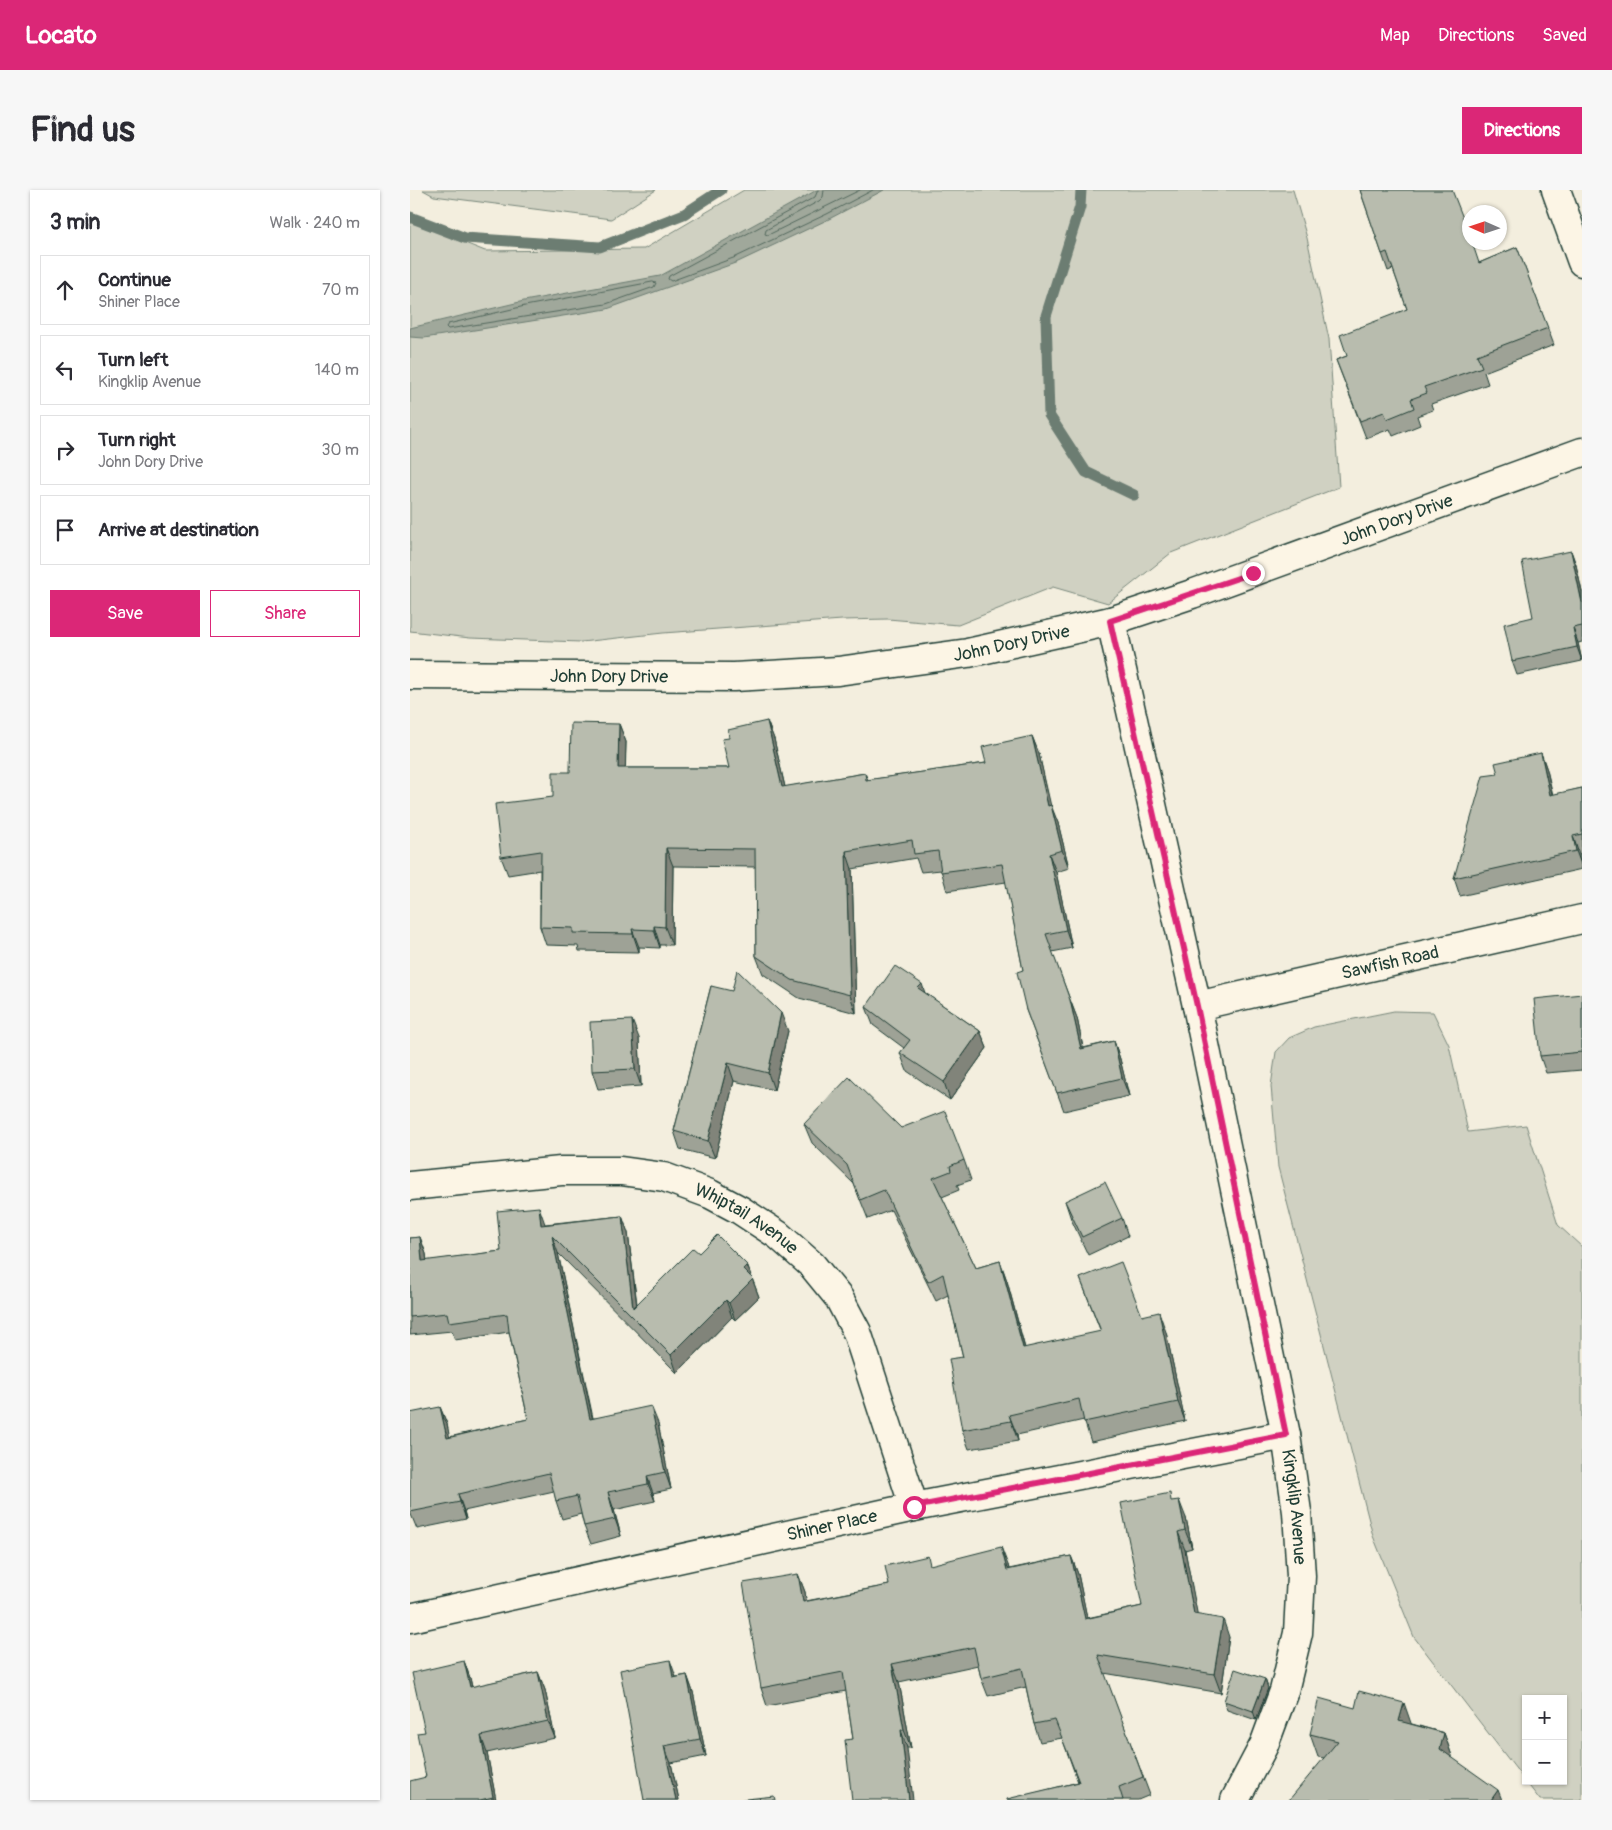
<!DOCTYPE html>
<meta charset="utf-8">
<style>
body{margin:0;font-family:Pangolin,sans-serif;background:#f7f7f7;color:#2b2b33}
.controls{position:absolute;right:15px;bottom:15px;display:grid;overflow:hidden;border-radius:0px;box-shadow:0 1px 4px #0004}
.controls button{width:45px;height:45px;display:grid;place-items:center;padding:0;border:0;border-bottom:1px solid #e1e1e2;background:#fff;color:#2b2b33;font:25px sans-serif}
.compass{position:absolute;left:1052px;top:15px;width:45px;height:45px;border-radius:50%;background:#fff;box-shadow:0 1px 4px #0004;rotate:273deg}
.stop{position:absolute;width:15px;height:15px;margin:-11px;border:4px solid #db2777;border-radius:50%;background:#fff}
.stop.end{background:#db2777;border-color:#fff;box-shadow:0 1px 5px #0008}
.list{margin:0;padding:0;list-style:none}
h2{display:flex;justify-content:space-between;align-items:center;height:65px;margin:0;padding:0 20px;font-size:21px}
h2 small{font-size:16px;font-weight:400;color:#7c7c81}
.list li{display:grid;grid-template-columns:32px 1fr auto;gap:15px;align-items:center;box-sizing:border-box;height:70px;margin:0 10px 10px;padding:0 10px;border:1px solid #e1e1e2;border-radius:0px}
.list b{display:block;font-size:19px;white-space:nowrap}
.list p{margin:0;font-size:16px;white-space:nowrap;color:#7c7c81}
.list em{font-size:16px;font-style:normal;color:#7c7c81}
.actions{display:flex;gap:10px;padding:15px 20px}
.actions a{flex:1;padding:11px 0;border:1px solid #db2777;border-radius:0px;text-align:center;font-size:18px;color:#db2777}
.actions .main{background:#db2777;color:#fff}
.icon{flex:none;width:28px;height:28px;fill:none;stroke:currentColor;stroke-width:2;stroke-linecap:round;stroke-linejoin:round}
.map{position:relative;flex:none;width:1172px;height:1610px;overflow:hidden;border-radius:0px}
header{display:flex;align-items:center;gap:30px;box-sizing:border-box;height:70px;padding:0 25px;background:#db2777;color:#fff}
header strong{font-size:24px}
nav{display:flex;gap:28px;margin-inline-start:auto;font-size:18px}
.intro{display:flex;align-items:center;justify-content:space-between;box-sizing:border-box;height:120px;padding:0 30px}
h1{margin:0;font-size:35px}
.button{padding:12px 22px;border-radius:0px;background:#db2777;color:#fff;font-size:18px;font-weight:700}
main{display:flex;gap:30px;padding:0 30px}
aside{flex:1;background:#fff;border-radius:0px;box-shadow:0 1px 4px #0004}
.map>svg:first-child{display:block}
.green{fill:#d0d1c2;stroke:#78877b;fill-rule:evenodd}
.water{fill:#a0a89b;stroke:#6c7d72}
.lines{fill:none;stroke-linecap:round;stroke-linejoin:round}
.shore{stroke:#53685d;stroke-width:1}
.stream{stroke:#6c7d72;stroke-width:11}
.minor-casing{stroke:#1f3d34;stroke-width:31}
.tertiary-casing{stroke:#1f3d34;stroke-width:31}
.minor{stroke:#fcf5e5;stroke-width:28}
.tertiary{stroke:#fcf5e5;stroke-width:28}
.wall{fill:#9ea296;stroke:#1f3d34}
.shaded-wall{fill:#81847a;stroke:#1f3d34}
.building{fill:#b8bcae;stroke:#1f3d34}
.route{stroke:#db2777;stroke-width:6}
.labels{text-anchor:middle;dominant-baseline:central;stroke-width:4;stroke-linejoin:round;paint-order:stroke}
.street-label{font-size:18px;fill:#1f3d34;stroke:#fcf5e5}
</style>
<header>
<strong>Locato</strong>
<nav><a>Map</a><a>Directions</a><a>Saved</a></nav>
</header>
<div class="intro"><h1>Find us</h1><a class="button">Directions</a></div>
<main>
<aside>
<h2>3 min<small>Walk · 240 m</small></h2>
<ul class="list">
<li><svg class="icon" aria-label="ahead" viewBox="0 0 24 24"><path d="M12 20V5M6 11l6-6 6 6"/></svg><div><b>Continue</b><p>Shiner Place</p></div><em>70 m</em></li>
<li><svg class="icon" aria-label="left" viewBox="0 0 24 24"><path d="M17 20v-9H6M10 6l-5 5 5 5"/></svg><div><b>Turn left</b><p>Kingklip Avenue</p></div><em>140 m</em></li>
<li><svg class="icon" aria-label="right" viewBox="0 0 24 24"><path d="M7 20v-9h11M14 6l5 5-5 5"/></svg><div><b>Turn right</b><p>John Dory Drive</p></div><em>30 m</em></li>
<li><svg class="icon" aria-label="arrive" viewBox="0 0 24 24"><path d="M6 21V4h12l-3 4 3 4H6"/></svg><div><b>Arrive at destination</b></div></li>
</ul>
<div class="actions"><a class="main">Save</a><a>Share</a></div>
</aside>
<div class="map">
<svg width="1172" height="1610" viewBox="0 0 1172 1610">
<rect width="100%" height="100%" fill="#f3eede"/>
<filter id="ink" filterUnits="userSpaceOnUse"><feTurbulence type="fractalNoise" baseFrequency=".02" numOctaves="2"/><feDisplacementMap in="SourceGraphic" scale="10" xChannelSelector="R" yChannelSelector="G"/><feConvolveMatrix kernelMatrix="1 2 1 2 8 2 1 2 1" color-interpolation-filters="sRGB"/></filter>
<g filter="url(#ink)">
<path class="green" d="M13,0H246L201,29L24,6Z
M334,0H883L897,48L919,149L929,297L761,363L698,413L643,397L548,435L478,429L432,430L253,443L171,452L60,448L0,441V31L75,61L234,59Z
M984,821L1023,822L1039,855L1058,942L1116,935L1148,1035L1172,1057V1610H1130L1004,1447L963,1346L868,977L861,896L866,862L879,848L904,837ZM1116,1509H1153V1591H1116Z"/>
<path class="water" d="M407,0H474L419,29L328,72L197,119L14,148L0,147V138L114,111L250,86Z"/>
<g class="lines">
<path class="shore" d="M408,0L405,7L259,86L258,89L261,91L326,67L417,24L463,0
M414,0L413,7L409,11L356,40L355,44L358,45L450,0
M243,92L246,93L244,97L196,114L38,139L36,137L38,134L115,116Z"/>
<path class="stream" d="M671,0L670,17L636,126L639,225L676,282L724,305
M0,27L55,48L190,57L274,24L311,0"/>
<g class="minor-casing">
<g id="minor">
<path d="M1146,0L1172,72"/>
<path id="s1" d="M701,431L787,816L876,1245L887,1322L891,1386L888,1443L874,1501L854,1555L825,1610"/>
<path id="s2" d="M787,816L1172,729"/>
<path id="s3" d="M0,996L151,981H211L254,987L300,1004L330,1020L368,1045L402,1075L429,1108L447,1142L504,1317"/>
<path id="s4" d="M0,1428L504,1317L876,1245"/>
</g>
</g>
<g class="tertiary-casing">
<g id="tertiary">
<path id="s5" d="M0,485L324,487L428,481L558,463L701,431L782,404L1172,262"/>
</g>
</g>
<use href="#minor" class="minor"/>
<use href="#tertiary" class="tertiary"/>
</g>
<path class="wall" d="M950,0L1069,73L1107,57L1144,155L1074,182L1078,194L1021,214L1023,220L1007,226L1010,235L983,246L980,239L956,248L926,170L937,166L997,119L983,79L978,81Z
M1161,361L1166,375L1172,402V452L1168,453L1172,471L1107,485L1102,471L1123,427Z
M357,531L364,549L375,597L455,583L458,590L576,573L622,546L629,564L640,615L648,633L659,678L646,682L662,758L642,762L667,828L673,858L704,851L710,869L719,906L654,921L616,820L613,780L596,692L537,701L531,680L511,682L506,668L442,679L446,823L389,808L353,784L346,766V677L263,676L262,755H250V758L229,757V762L169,761L168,756L136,755L130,737V680L98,685L91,667L143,607L209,534L216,552L215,578H319V548Z
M1131,563L1137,580L1143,605L1172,598V663L1169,664L1172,679L1050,706L1044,688L1088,584Z
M301,796L378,841L364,900L324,891L305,968L270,959L264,941Z
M515,803L570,841L577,858L540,910L497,881L490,863L494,858L463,835L456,817Z
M1172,804V880L1136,883L1130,866Z
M229,848L231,896L188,899L182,881Z
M394,934L491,938L554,970L561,990L547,995L549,1000L532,1007L566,1078L590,1071L597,1091L615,1158L691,1142L670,1088L732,1126L756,1142L775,1231L681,1252L674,1230L607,1245L608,1251L559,1259L552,1240L553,1167L538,1105L526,1111L481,1020L458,1029L444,994L402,953Z
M655,1011L712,1028L718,1046L678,1065L661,1029Z
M212,1026L218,1043L227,1114L289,1063L337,1075L349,1107L325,1130L322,1127L267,1183L148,1063L183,1228L248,1233L261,1299L243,1303L245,1311L204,1320L211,1346L181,1354L174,1336L171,1324L152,1329L146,1311L144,1301L54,1321L56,1329L7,1339L0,1322L30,1217L37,1234L39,1247L118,1229L99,1142L45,1150L42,1141L0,1145V1048L10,1047L16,1064L17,1071L91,1061L135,1034Z
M763,1311L776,1328L782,1358L775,1360L787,1425L819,1447L811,1503L694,1483L740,1605L728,1610H597L668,1592L652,1548L630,1552L624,1534L616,1497L578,1506L571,1488L568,1475L489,1492L501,1558H497L443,1549L436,1501L357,1516L351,1498L388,1384L395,1402L396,1411L479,1395L521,1375H598L599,1379L661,1366L668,1384L677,1428L732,1416Z
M54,1471L60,1488L62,1497L128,1482L135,1500L145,1548L77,1563L86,1610H0L16,1587L15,1542Z
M277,1485L283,1502L296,1566L261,1573L269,1610H234L266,1487Z
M855,1489L858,1498L846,1530L817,1520L814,1511Z
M1002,1534L1034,1543L1042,1566V1568H914L908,1567L900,1544Z"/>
<path class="shaded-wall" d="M1161,361L1166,375L1172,402V413Z
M1163,438L1168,453L1172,471L1167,457Z
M357,531L364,549L379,615L372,597Z
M209,534L216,552L215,596L208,578Z
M622,546L629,564L645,634L638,616Z
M1131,563L1137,580L1146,623L1140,605Z
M641,615L648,633L659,678L652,660Z
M1163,646L1169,664L1172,677L1166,661Z
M256,658L263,676L262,755L255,737Z
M436,661L442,679L446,823L440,805Z
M639,664L646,682L662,758L656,740Z
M244,736L250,755V758L244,740Z
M222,739L229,757V762L223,744Z
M512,794L518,812L508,798Z
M660,810L667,828L677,877L671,859Z
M371,823L378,841L364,900L358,883Z
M222,830L229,848L231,896L225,879Z
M570,841L577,858L540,910L534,892Z
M704,851L710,869L719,906L712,888Z
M318,873L324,891L305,968L298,951Z
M129,1017L135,1034L137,1052L131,1035Z
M212,1026L218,1043L229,1133L223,1118Z
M142,1046L148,1063L186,1246L180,1229Z
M10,1047L16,1064L19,1089L12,1071Z
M590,1071L597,1091L620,1178L613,1158Z
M337,1075L349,1107L325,1130L319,1113L333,1079Z
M316,1110L322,1127L267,1183L261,1165Z
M749,1122L756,1142L775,1231L768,1212Z
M241,1216L248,1233L261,1299L255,1282Z
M30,1217L37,1234L43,1265L37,1248Z
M599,1225L607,1245L608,1251L601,1231Z
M237,1286L243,1303L245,1311L238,1294Z
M198,1302L204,1320L211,1346L205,1329Z
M48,1304L54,1321L56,1329L50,1312Z
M769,1310L776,1328L782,1358L775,1340Z
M768,1342L775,1360L791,1443L784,1424Z
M591,1357L598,1375L603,1398L597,1380Z
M661,1366L668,1384L681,1447L675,1429Z
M388,1384L395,1402L399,1430L393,1412Z
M813,1429L819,1447L811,1503L804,1484Z
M260,1470L266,1487L263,1488Z
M54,1471L60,1488L66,1515L60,1497Z
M482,1474L489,1492L501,1558L494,1540Z
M128,1482L135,1500L145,1548L138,1531Z
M277,1485L283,1502L296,1566L290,1549Z
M855,1489L858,1498L846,1530L843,1521Z
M994,1513L1002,1536L989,1531Z
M491,1540L497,1558L503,1610H499Z
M1034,1543L1042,1566L1038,1582L1030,1559Z
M71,1546L77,1563L86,1610H84L83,1607Z
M254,1556L261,1573L269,1610H266Z
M1088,1600L1092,1610H1081Z"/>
<path class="building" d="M950,0H1042L1060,46V52H1062L1069,73L1107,57L1138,138L1067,165L1072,177L1014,197L1017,203L1001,209L1004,218L977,229L974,222L950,231L926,170L937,166L930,145L997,119L977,62L972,64Z
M1161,361L1172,413V436L1163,438L1167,457L1102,471L1094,434L1123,427L1112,371Z
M357,531L372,597L455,583L456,590L576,573L572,557L622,546L638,616L641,615L652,660L639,664L656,740L636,744L660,810L671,859L704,851L712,888L647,903L616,820L607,782L613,780L592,674L531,682L528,661L504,664L502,650L436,661L440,805L382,790L346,766L345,659L256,658L255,737L244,736V740L222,739L223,744L163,743V738L130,737L131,661L91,667L85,614L143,607V582H160L161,533L209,534L208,578H319L312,549L319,548L318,540Z
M1131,563L1140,605L1172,598V644L1163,646L1166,661L1044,688L1073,586L1088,584L1085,573Z
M485,776L512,794L508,798L570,841L534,892L490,863L500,850L456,817Z
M327,780L371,823L358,883L318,873L298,951L264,941L301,796L322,801Z
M1172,804V862L1130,866L1124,809Z
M222,830L225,879L182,881L180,832Z
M439,887L491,938L535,921L554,970L540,976L541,981L523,988L566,1078L590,1071L613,1158L691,1141L670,1088L711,1072L732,1126L749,1122L768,1212L674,1232L669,1209L599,1225L601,1231L552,1240L539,1169L553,1167L533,1084L518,1092L474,1000L450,1010L437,975L394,934Z
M695,992L712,1028L672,1047L655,1011Z
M129,1017L131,1035L212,1026L223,1118L283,1058L289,1063L307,1045L337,1075L333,1079L343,1089L319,1113L316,1110L261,1165L142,1046L180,1229L241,1216L255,1282L237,1286L238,1294L198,1302L205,1329L174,1336L167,1306L146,1311L139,1283L48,1304L50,1312L0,1322V1223L30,1217L37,1248L118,1229L99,1141L97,1124L39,1132L37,1123L0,1127V1048L10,1047L12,1071L91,1061L87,1021Z
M760,1303L761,1311L769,1310L775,1340L768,1342L784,1424L813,1429L804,1484L688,1465L733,1587L709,1597L713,1610H597V1609L669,1592L645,1530L624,1534L612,1478L571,1488L564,1457L482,1474L494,1540H491L499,1610H442L435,1550L443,1549L433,1482L351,1498L333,1393L388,1384L393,1412L479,1395L475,1376L518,1366L520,1375L591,1357L597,1380L661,1366L675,1429L732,1416L711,1313Z
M260,1470L263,1488L277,1485L290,1549L254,1556L266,1610H234L210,1480Z
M54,1471L60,1497L128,1482L138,1531L71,1546L83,1607L70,1610H0V1591L16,1587L7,1543L15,1542L2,1483Z
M825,1479L855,1489L843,1521L814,1511Z
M949,1501L994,1513L989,1531L1034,1543L1030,1559L1088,1600L1081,1610H879L928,1551L900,1544L909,1508L945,1518Z
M364,1606L365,1610H327Z"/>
</g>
<g class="lines" filter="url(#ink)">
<path class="route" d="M504,1317L876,1245L787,816L700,431L843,383"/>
</g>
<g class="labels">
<g class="street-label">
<text stroke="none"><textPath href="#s5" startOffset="1009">John Dory Drive</textPath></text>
<text stroke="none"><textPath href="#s5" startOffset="604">John Dory Drive</textPath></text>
<text stroke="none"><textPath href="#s5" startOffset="199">John Dory Drive</textPath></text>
<text stroke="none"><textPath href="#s2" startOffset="198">Sawfish Road</textPath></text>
<text stroke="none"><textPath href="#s3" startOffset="348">Whiptail Avenue</textPath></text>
<text stroke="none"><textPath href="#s1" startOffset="905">Kingklip Avenue</textPath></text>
<text stroke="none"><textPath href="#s4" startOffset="432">Shiner Place</textPath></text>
</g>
</g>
</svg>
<div class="controls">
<button>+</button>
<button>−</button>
</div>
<svg class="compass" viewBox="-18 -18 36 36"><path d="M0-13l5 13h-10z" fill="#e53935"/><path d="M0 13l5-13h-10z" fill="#7c7c81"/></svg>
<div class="stop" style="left:504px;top:1317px"></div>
<div class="stop end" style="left:843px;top:383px"></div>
</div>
</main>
